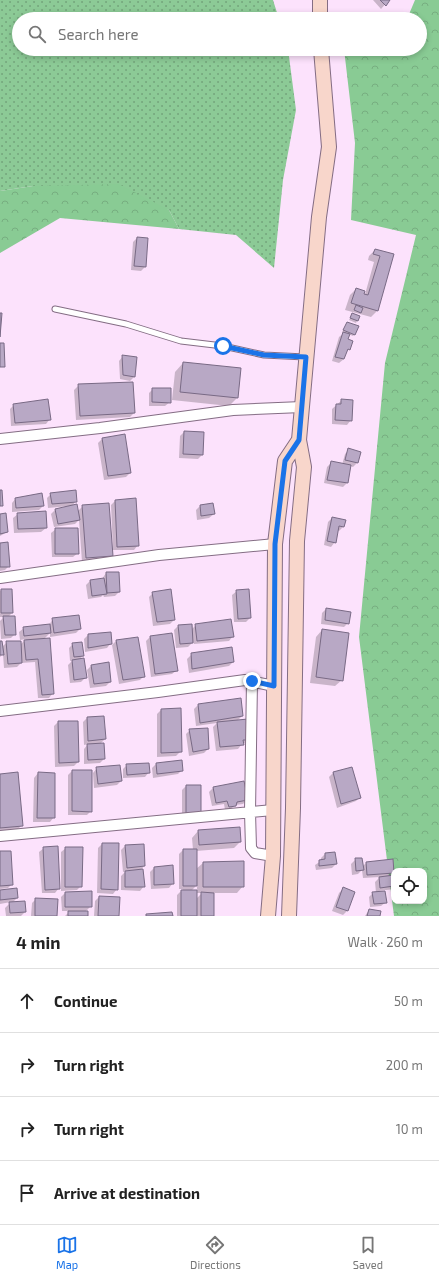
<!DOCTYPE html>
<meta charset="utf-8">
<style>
body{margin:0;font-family:"Exo 2",sans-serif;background:#f6f6f6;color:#222}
.controls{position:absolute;right:12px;bottom:12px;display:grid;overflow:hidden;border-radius:8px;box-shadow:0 2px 6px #0003}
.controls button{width:36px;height:36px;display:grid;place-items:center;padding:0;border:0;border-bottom:1px solid #e0e0e0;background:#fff;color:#222;font:20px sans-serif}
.stop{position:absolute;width:12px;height:12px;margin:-9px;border:3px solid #1a73e8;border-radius:50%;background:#fff}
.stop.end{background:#1a73e8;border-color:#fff;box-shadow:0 1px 4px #0008}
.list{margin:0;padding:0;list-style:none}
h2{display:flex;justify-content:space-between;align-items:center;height:52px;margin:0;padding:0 16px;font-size:17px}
h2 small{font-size:13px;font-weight:400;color:#767676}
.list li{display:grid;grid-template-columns:26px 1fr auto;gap:12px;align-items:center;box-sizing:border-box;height:64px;padding:0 16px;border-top:1px solid #e0e0e0}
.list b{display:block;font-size:15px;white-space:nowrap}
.list em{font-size:13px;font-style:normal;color:#767676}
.icon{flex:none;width:22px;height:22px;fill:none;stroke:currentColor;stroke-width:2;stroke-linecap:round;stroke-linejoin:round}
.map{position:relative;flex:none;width:439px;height:916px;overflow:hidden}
.search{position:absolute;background:#fff;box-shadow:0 2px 6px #0003;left:12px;right:12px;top:12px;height:44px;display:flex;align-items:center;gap:10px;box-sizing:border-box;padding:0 14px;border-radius:22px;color:#767676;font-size:15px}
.sheet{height:308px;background:#fff}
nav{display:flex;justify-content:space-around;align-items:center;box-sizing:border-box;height:56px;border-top:1px solid #e0e0e0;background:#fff;font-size:11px;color:#767676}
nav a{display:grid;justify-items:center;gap:2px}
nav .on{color:#1a73e8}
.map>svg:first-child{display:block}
.green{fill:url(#green-dots)}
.forest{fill:url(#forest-crowns);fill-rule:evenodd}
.shadow{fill:#0003;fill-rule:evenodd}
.building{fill:#b8a8c5;stroke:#796a85}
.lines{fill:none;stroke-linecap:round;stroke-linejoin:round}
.lane-casing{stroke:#846d84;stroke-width:7}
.street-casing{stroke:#846d84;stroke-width:12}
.secondary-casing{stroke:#846d84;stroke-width:16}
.lane{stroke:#fff;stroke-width:5}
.street{stroke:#fff;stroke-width:10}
.secondary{stroke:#f8d6cb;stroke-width:14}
.route{stroke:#1a73e8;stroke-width:5}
</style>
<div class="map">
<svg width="439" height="916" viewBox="0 0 439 916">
<defs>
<pattern id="green-dots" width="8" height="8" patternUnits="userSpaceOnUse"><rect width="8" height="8" fill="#8cca96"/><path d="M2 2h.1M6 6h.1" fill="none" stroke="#73a47b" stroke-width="1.8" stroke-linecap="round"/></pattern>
<pattern id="forest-crowns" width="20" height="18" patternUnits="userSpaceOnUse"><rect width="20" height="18" fill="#89cb94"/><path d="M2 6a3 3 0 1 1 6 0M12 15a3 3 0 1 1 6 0" fill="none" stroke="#77ae80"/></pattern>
</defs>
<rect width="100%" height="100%" fill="#fce2fc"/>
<path class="green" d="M0,0H273L279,19H19V49H288L296,110L283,180L274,268L236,235L179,229L169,210L33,186L0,191Z"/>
<path class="forest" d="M415,0H439V916H394L359,637L385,363L416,235L351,220L355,143L344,49H420V19H407ZM394,871H424V901H394Z
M119,184L169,210L179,229L60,218L0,253V191L33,186Z"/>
<path class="shadow" d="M373,0H389L381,9Z
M137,238L145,267L141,271L131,270L133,242Z
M375,250L393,255L377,311L371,317L345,310L350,295L356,289L364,298L374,262L368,260L369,256Z
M352,314L359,317L356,323L349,320Z
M347,323L355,334L353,336L348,334L347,340L349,349L345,353L344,359L339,363L332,361L339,337L344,333L342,332Z
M123,356L134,377L130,381L120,379L119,361Z
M183,363L238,397L229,406L172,400L175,372Z
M79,385L134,413L130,417L76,420L74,390Z
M153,389L170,402L165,406H149V393Z
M342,400L351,420L347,425L332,424V409Z
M14,405L50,419L46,424L11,426L10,409Z
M184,432L202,455L198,459L179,458L180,436Z
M102,439L130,473L126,477L104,480L98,443Z
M349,450L357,463L353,467L350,466L347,483L343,487L324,483L327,467L331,463L342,465L345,454Z
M51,494L76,501L71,507L77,512L83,506L112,556L108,560L82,562L79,520L75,524L54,527L51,514L55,510L69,507V506L48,508L47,498Z
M16,498L43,506L39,510L12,512V503Z
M115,501L138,545L134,550H113L111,505Z
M200,506L214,514L209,518L197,520L196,510Z
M18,514L46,528L41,532L14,533L13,518Z
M0,515L7,532L0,536Z
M332,518L343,527L339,531L338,530L335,542L331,547L324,545L328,522Z
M56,529L78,553L73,557H52L51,533Z
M0,544L9,566L5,570L0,571Z
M106,573L119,592L115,596L104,597L103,595L101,597L88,599L86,585L90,581L102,579Z
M1,590L12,613L8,617L15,634L11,638L1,639L0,621L4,617H0V591Z
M237,591L250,618L246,622H234L232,595Z
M153,593L174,620L170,624L153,626L149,597Z
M326,609L348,623L344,627L321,624L322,613Z
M53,619L80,629L76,633L50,637V633L44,639L53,693L49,698H38L35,662L21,663L17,667L4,668L3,654L0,657V642L2,647L7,642L20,645L26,639L20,640L19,632L24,628L49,625Z
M196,625L233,636L229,641L194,644L193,642L188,647L176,648L174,630L178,626L191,630Z
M322,630L342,680L335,686L310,683L316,637Z
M171,634L177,670L172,674L151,677L146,641L150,637Z
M88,635L111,643L107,648L85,652L84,639Z
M116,641L144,676L140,680L119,684L112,645Z
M73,644L83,656L78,660L85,678L81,682L70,683L68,665L73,660L70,661L69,648Z
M192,654L233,662L229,666L189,673L187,659Z
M91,666L110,682L106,686L90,688L87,670Z
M198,705L242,716L237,721L249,739L245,743L242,744L238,749L216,751L213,727L217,723L196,726L194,709Z
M161,710L180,752L176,756L157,757V714Z
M87,718L105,739L100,744L104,759L100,763L84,764V749L88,744L84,745L83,722Z
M58,722L78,762L74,766L55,767L54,726Z
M190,730L208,749L204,753L189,756L186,734Z
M156,764L182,770L178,774L153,778L152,768Z
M127,765L149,772L145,777L123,778V769Z
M97,768L121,781L117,785L94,788L93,773Z
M352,768L360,797L356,801L337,808L329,777L333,773Z
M72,771L91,811L87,815H68V775Z
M38,773L54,774V817L50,822H33L34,778Z
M0,775L22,825L18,829L0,831Z
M186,786H200L196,817H182V790Z
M213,788L247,800L243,804L235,805L231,809L225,810L224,804L212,806L209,792Z
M198,831L240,842L234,848L196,851V869L203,863L243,886L237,893H213V916H177V895L183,889H179V854L183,850H193L192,838ZM197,885V891H191ZM196,893H202L196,899Z
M102,844H118L117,889L113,894L97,893L98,848Z
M125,846L144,866L140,871L144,886L140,891L121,890V876L126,871L123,872L121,850Z
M44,848L59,888L55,893H42L39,852Z
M66,848L81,886L77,890L61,891V852Z
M0,852L12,884L8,888L0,889Z
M325,854L336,864L332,868L316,870L315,865L321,861V858Z
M356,859L362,867L366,863L394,872L389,877L394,876V889L379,891L386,902L381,906L370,907L369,897L373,893H376L375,882L380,877L363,878L362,870L358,874L352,875L351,864Z
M154,868L173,883L169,888L151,889L150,872Z
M343,889L354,892L347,911L343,915L332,911L339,893Z
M0,891L17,898L12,903L25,912L21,916H6L5,908L11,902L0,904Z
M65,893L91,906L85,912L87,916H65L70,911H62L61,897Z
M99,897L118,916H94L95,901Z
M36,899L56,916H31L32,903Z
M369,910L379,916H365Z"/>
<path class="building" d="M380,0H390L386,6Z
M137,237L148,238L146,267L134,266Z
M375,249L394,254L378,311L351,303L356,288L365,291L364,294L368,295L380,256L373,254Z
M356,305L363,308L361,313L354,310Z
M0,313H2L0,337Z
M352,313L360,316L358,321L350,318Z
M347,322L359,326L355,335L343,330Z
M343,332L350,334L348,339L353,341L350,350L348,349L344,359L335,357Z
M0,343H4L5,367H0Z
M122,355L137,357L135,377L123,375Z
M183,362L241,368L238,398L180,392Z
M133,382L135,413L80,416L78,384Z
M152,388H171V403L152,402Z
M48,399L51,420L15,423L13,404Z
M341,399L353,400L352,421L335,420L336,404H341Z
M184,431L204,432L203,455L183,454Z
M125,434L131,473L108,476L102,438Z
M348,448L361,452L358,463L345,460Z
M331,461L351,465L348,483L327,480Z
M0,490H2L3,506H0Z
M76,490L77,502L52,504L50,493Z
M42,493L44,506L16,508L15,498Z
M136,498L139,546L117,547L115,500Z
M109,503L113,556L86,558L82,505Z
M213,503L215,514L201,516L200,505Z
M77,504L80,520L58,524L55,509Z
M46,511L47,528L18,529L17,513Z
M6,513L8,532L0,534V514Z
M332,517L346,520L344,527L339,526L336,543L327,541Z
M55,528H78L79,554H55Z
M8,542L10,567H0V543Z
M106,572H119L120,592L107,593Z
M104,578L107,594L92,596L90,580Z
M1,589H12L13,613H1Z
M171,589L175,620L157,622L152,592Z
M249,589L251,618L238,619L236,590Z
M326,608L351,612L349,624L325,620Z
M79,615L81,629L54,633L52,618Z
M3,616H15L16,635H5Z
M231,619L234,637L197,641L195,624Z
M50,624L51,633L24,636L23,627Z
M192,624L193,643L180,644L178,625Z
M322,629L349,633L343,681L316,677Z
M111,632L112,644L88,648V634Z
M172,633L178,671L155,674L150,636Z
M138,637L145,677L123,680L116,640Z
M50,638L54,694L42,695L38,659L26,660L24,640Z
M0,641H2L4,655H0Z
M6,641H21L22,663L8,664Z
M82,642L84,656L74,657L72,643Z
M232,647L234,662L192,669L191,653Z
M84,658L87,678L74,680L72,660Z
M109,662L111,682L94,684L91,665Z
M241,698L243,716L200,723L198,704Z
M181,708L182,752L161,753V709Z
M104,716L106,739L88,741L87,717Z
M248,719L250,740H243L244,745L220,747L217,722Z
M58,721H78L79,762L59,763Z
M208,728L209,749L193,752L189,729Z
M104,743L105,759L88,760L87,744Z
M182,760L183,771L157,774L156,763Z
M149,763L150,773L127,775L126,764Z
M120,765L122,781L98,784L96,767Z
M352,767L361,798L341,804L333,772Z
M72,770H92V812L72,811Z
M18,772L23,826L0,828V774Z
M38,772L55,773V818H37Z
M244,781L248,800L237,802L236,806L229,807L227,801L216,803L213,787Z
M186,785H201V813H186Z
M240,827L241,842L199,845L198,830Z
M102,843H119L118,890L101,889Z
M144,844L145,866L127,868L125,845Z
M58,846L60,889L45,890L43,847Z
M65,847H83L82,887H65Z
M183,849H197V886H183Z
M0,851H11L13,885L0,886Z
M335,852L337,864L319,866V860L325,859V853Z
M355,858H362L364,870L356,871Z
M393,859L394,873L367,875L366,862Z
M244,861V887H203V862Z
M173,865L174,884L154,885V867Z
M143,869L145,887H125V871Z
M394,875V886L380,888L379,877Z
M343,887L355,892L348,911L336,907Z
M17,888L18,898L0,900V890Z
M181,890H197V916H181Z
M92,891V907H65V892Z
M385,891L387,903L374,904L372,892Z
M201,892L214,893V916H201Z
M99,896L120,897L119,916H98Z
M35,898L58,899L57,916H35Z
M25,901L26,912L10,913L9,902Z
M369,909L381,911L380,916H367Z
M68,911H88V916H68Z
M172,912L173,916H146V914Z"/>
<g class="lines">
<g class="lane-casing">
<path id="lane" d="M55,309L126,324L181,341L223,346L264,355L305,357"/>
</g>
<g class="street-casing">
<path id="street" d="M0,439L100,428L233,410L302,407
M0,578L159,555L275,544
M252,681L250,812L251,848L255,853L273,856
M0,711L158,692L245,680L274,686
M0,836L273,810"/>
</g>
<g class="secondary-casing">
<path id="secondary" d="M320,19V0
M268,916L273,856L275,544L285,461L299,440
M289,916L293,808L297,541L304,467L299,440L319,217L329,147L321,49"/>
</g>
<use href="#lane" class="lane"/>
<use href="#street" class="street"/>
<use href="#secondary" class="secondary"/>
</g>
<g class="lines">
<path class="route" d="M223,346L264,355L306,357L299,440L285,461L275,544L274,686L252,681"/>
</g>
</svg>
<div class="controls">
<button><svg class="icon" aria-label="locate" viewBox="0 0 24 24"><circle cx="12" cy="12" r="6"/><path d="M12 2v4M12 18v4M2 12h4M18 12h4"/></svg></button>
</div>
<div class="stop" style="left:223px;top:346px"></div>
<div class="stop end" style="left:252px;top:681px"></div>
<div class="search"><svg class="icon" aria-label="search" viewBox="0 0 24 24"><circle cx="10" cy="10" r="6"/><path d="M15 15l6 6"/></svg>Search here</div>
</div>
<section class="sheet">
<h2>4 min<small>Walk · 260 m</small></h2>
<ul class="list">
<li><svg class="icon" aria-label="ahead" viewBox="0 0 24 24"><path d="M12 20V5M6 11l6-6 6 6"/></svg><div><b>Continue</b></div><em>50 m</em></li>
<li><svg class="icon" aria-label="right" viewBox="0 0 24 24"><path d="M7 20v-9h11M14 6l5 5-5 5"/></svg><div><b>Turn right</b></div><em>200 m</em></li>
<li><svg class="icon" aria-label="right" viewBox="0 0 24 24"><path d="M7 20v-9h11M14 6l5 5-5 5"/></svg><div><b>Turn right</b></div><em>10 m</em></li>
<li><svg class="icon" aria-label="arrive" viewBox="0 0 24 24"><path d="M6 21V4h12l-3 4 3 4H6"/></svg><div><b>Arrive at destination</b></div></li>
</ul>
</section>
<nav>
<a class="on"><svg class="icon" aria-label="map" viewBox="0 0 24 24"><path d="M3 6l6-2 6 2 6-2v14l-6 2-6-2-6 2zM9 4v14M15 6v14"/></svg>Map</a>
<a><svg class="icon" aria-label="directions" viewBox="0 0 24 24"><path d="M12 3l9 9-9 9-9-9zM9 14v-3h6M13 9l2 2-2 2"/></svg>Directions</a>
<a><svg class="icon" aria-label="saved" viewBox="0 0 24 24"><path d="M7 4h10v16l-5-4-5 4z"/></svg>Saved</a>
</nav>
